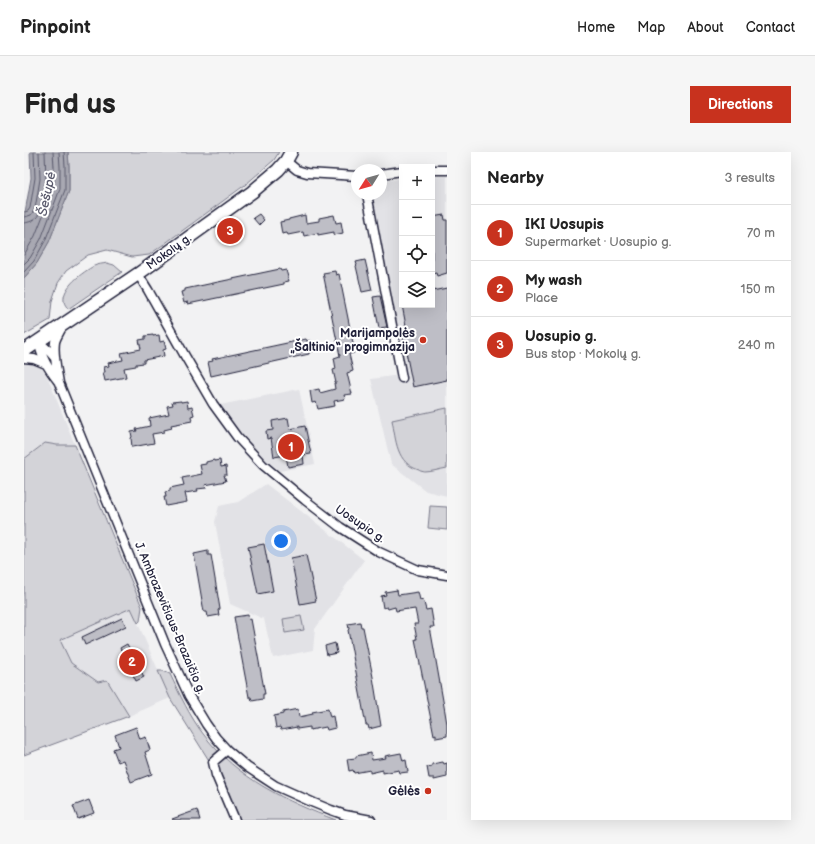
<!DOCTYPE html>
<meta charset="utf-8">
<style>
body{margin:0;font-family:"Balsamiq Sans",sans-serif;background:#f6f6f6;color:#222}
.controls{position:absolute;right:12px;top:12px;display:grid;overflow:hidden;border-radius:0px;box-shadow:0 4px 16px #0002}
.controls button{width:36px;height:36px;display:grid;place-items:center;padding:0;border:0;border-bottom:1px solid #e0e0e0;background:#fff;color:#222;font:20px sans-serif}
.compass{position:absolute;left:327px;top:12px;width:36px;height:36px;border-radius:50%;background:#fff;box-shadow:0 4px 16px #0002;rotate:233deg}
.you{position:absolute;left:257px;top:389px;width:14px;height:14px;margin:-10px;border:3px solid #fff;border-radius:50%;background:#1a73e8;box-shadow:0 0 0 6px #1a73e833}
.badge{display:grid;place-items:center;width:26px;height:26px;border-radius:50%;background:#c8321e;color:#fff;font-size:13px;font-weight:700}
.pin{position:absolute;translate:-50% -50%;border:2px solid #fff;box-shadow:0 1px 4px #0006}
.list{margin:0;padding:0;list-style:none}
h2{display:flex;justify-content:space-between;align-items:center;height:52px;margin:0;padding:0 16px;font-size:17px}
h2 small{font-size:13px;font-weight:400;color:#767676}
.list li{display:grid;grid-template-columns:26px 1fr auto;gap:12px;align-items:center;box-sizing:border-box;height:56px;padding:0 16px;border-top:1px solid #e0e0e0}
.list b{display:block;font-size:15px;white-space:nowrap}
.list p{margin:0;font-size:13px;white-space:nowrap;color:#767676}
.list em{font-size:13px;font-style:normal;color:#767676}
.icon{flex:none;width:22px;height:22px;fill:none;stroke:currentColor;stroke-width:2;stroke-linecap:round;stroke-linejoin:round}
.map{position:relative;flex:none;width:423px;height:668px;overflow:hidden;border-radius:0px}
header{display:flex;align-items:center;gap:24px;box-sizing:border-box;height:56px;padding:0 20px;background:#fff;border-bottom:1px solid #e0e0e0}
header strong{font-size:19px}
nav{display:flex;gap:22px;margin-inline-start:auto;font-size:14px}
.intro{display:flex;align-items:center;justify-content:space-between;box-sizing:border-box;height:96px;padding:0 24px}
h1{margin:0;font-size:28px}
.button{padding:10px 18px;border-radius:0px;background:#c8321e;color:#fff;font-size:14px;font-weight:700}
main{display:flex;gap:24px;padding:0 24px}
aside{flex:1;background:#fff;border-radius:0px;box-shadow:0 4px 16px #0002}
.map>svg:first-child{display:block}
.built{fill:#e2e2e6}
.green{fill:#d3d3d8;stroke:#7a7a8a}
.water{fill:#a8a8b2;stroke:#727282}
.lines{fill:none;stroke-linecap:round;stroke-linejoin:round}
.shore{stroke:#58586b;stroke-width:1}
.building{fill:#bebec6;stroke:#22223b}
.minor-casing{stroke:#22223b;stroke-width:11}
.secondary-casing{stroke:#22223b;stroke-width:15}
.minor{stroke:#fff;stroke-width:8}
.secondary{stroke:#fff;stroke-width:12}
.poi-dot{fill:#c8321e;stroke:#fff;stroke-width:1.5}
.labels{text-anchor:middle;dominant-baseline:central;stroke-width:4;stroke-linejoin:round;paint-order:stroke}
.street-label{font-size:12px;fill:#22223b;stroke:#fff}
.poi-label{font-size:12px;font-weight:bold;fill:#22223b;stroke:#fff;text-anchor:end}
.water-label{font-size:13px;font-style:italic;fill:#58586b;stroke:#fff}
</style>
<header>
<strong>Pinpoint</strong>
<nav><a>Home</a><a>Map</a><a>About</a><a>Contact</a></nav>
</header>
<div class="intro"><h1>Find us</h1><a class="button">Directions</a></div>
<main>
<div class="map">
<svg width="423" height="668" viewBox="0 0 423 668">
<rect width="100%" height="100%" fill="#f2f2f3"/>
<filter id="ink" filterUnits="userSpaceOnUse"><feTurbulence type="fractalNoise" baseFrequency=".025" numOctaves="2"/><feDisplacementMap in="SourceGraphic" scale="8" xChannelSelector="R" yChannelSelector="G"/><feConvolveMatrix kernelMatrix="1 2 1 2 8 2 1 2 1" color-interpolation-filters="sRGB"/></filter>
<g filter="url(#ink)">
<path class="built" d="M423,24V344L402,339L367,312L347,227L383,222L346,42H357V30L378,26V153H408V25Z
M2,210L8,211L18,216L23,224L51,293H33L21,291L0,307V211Z
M275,237L291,312L256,319L240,306L213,278L196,253Z
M242,332L340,408L291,477L289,498L249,506L240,467L206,452L191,370L195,354L214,350Z
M107,455L146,546L105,564L83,528L74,530L47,511L36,488Z"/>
<path class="green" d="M44,0H255L250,8L221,33L125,103L108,105L83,98L64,103L42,119L34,131L28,149L26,168L0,183V126L13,111L25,90L45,39V14Z
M83,111L90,113L98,120L44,157C43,155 40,152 40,149C38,135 59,120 70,114C74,112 79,112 83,111Z
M423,256V316C417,317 407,320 401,320C401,320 395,319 395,318C372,311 372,288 368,268Z
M21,291L33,293H51L118,455L116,469L114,471L107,456L36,488L47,511L74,530L83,528L105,564L0,603V307Z
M406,354L423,355V378L404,376Z
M277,464L280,478L261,481L259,467Z
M134,519H139L146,522C156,543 166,565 180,583C213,626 263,650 312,668H211L186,610L146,546Z"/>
<path class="water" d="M6,0H44L45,14V39L25,90L13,111L0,126V66L7,26Z"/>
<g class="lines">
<path class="shore" d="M0,60L4,59L6,56L11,26L10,0
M0,65L4,64L7,63L11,57L16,27L15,0
M0,71C8,70 13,67 16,60L22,28L21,0
M0,103L11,84L30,36V15L29,0
M0,112L6,106L17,87L36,37V15L35,0
M0,120L10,109L21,89L41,38V14L40,0"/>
</g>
<path class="building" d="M235,62L240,68L235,73L229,66Z
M281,63L282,71L295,69V66L310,63L312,71L317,70L319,81L310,83V80L294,83V81L280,84L279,80L264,83L263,81L258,82L256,70L265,68V67Z
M420,63L421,68H423V121L413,124L412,121L408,122V65Z
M341,108L348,138L338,140L332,114L333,113L332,110Z
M256,117L257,119L262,118L265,129L260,130V132L164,152V150L160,151L157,140L161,139V137Z
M311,119L312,123L315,122L330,196L329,197L330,201L325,202L329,219L323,221L328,242L320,243L321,247L310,249L311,254L294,257L292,250L288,251L286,239L295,237L296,241L311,237L310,231H312L309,218L312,217L310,206L316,204L299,121Z
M423,136V228L389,235L379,185L384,184L378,153H408V139Z
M356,144L363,175L355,176L349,145Z
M129,183V184L135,183L136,190L140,189L142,197L139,198L140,204L120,208V211L112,212V214L100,216L102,225L81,229L79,220H81L80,215L85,214L84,211L99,208L97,201L117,197L115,188L121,187V184Z
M282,187L283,189L287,188L290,199L285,200V202L187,224L184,210L189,209L188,207Z
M157,249V250L163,249L164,256L168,255L170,263L167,264L168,269L147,273L148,276L140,278V280L128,282L130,291L108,295L107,286L108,285L107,280L113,279L112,277L126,274L125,266L145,262L143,254L149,253L148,250Z
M264,266L266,277L281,274L287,302L279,303L280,312L264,315L262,303L250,305L247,286L243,287L242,279L249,278L248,269Z
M190,308V309L196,308L197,315L202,314L203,323H200L202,329L181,333L182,336L173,337L174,339L161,341L163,350L142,354L140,345H142L141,340L146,339V336L160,333L158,326L178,322L176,313L182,312V310Z
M240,392L249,439L234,442L224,395Z
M184,399V403H187L196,457L194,458L195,463L184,465L183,460H180L170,402Z
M282,403L292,449L276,452L267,406Z
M373,438L374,443L394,440L396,448L399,447L402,458L407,457L410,475H406L421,560L423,572V584L412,586V582L410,583L391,487H393L390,472H394L391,457L384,458V457L372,459L371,455L364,457L363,455L359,456L357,444L362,443L361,440Z
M224,463L225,468L227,467L241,542H239V547L228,549L227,545H225L210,465Z
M98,466L102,474L61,493L58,485Z
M336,470L337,475H339L349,525L357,574L345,577L344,573H342L324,478L325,477L324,472Z
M311,491L313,501L303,503L301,494Z
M103,492L120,525L112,529L96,496Z
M274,557L275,565L289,562L288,560L304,557L306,565L309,564L311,576L303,578L302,575L286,578V575L273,577V575L257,578L256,575L252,576L250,564L259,562V560Z
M112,575L116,587L122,585L126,598L121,600L128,622L107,630L99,608L94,610L89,597L95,595L91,583Z
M347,601L348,608L362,606L361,604L377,601L379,609L382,608L384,620L376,621L375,618L359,621V618L346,621V618L330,621L329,618L325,619L323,607L332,606V604Z
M419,610L420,612L423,611V625L410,628V626H405L403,615L408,614V612Z
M65,648L70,661L54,667L49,654Z
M173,658L176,668H149L148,667Z"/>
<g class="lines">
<g class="minor-casing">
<path id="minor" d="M262,9L273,18L283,21L333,24
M408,18H423
M357,22L378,19
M343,42L378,226
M114,122L124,138L161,204L189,252L213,285L239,313L281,348L316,375L355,400L394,418L423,423
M38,175C36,180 32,185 31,190C29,203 33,218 35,231L141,492L165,544L182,572L192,586L203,598L223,615L252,634L290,651L307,658L321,663L347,668
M14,189C18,206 23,215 34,229
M14,189L24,198L31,206
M0,206L10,207L22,212
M203,598L189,610L192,623L211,668"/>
</g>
<g class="secondary-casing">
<path id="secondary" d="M0,199L114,122L228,40L254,18L262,9L267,0"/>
</g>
<use href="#minor" class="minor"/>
<use href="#secondary" class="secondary"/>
</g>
</g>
<g class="poi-dot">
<circle cx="399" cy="188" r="4"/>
<circle cx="404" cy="639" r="4"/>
</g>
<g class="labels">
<g class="street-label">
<text transform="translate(145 100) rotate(-36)">Mokolų g.</text>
<text transform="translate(336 372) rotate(34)">Uosupio g.</text>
<text transform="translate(146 466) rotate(67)">J. Ambrazevičiaus-Brazaičio g.</text>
</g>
<g class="poi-label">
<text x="391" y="181">Marijampolės<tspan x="391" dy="14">„Šaltinio“ progimnazija</tspan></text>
<text x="396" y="639">Gėlės</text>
</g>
<g class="water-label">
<text transform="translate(23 42) rotate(-78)">Šešupė</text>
</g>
</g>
</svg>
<div class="controls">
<button>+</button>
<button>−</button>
<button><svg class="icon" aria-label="locate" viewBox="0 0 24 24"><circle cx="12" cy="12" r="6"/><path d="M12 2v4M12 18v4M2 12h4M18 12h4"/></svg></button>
<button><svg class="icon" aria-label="layers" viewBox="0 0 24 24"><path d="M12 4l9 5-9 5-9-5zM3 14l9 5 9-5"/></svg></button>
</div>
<svg class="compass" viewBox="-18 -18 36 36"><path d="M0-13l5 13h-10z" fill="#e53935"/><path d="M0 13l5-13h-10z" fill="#767676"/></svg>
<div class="you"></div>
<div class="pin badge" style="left:267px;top:295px">1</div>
<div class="pin badge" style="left:108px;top:510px">2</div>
<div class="pin badge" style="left:206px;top:79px">3</div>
</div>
<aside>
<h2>Nearby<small>3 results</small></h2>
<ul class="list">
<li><span class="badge">1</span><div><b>IKI Uosupis</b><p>Supermarket · Uosupio g.</p></div><em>70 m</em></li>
<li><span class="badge">2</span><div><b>My wash</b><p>Place</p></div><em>150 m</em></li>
<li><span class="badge">3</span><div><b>Uosupio g.</b><p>Bus stop · Mokolų g.</p></div><em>240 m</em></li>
</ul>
</aside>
</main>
